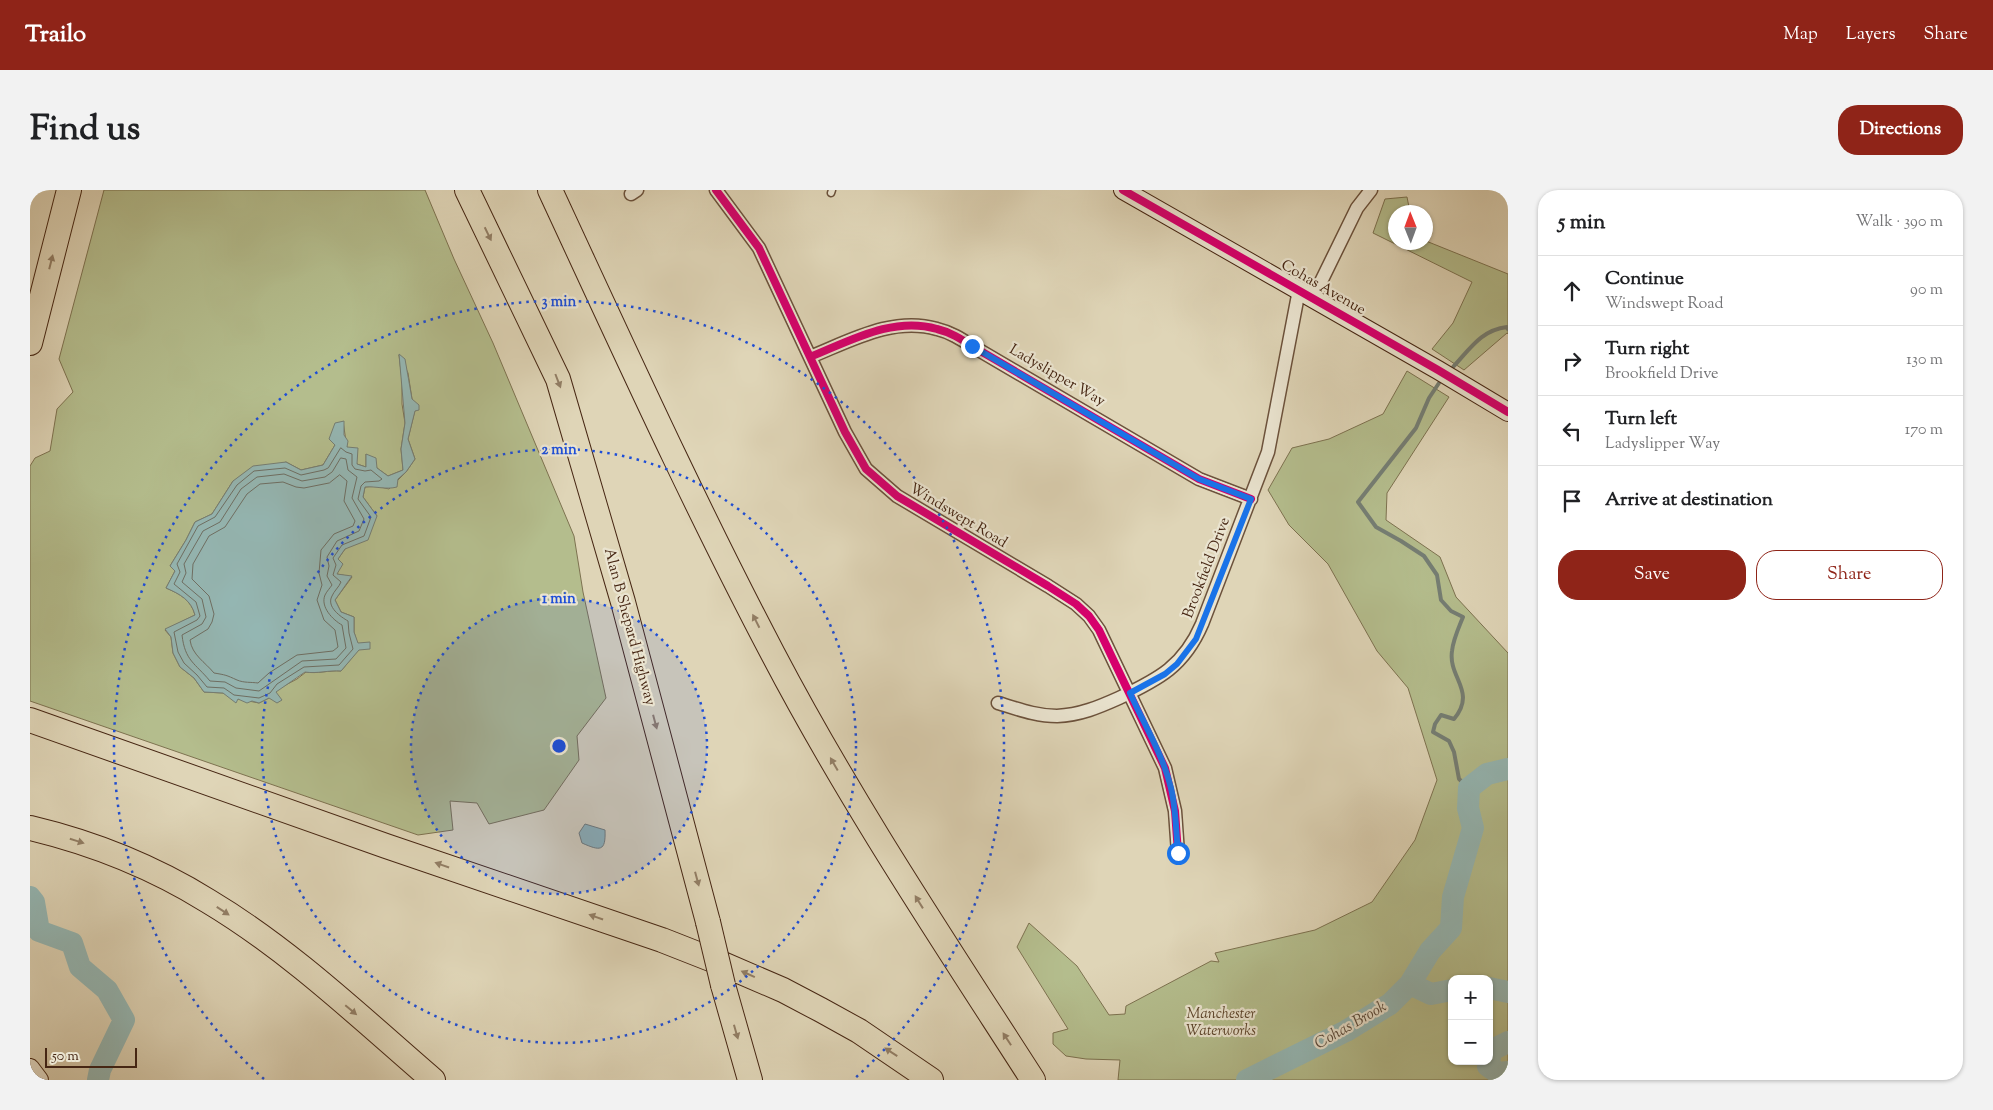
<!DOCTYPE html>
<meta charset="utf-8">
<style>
body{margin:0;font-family:"Sorts Mill Goudy",serif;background:#f2f2f2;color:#202124}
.controls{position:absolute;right:15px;bottom:15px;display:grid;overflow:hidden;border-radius:10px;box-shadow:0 1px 4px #0004}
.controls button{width:45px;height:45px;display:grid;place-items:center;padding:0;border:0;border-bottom:1px solid #e0e0e0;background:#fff;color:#202124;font:25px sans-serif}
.compass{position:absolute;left:1358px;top:15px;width:45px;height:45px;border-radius:50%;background:#fff;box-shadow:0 1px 4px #0004;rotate:359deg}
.scale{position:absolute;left:15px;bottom:12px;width:92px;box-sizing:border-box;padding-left:5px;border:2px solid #462613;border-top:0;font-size:14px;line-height:18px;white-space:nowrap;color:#462613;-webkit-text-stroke:4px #eae4d0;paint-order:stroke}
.stop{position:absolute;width:15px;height:15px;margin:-11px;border:4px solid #1a73e8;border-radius:50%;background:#fff}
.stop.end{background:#1a73e8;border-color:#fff;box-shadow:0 1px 5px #0008}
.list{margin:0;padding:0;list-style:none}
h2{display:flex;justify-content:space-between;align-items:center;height:65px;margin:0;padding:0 20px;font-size:21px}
h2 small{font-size:16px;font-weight:400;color:#757577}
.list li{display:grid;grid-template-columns:32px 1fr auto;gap:15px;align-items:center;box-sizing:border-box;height:70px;padding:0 20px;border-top:1px solid #e0e0e0}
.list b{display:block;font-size:19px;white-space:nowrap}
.list p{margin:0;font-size:16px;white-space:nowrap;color:#757577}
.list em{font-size:16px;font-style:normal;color:#757577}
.actions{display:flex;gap:10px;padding:15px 20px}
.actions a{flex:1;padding:11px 0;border:1px solid #8f2418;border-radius:20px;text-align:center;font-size:18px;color:#8f2418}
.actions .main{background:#8f2418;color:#fff}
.icon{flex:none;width:28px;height:28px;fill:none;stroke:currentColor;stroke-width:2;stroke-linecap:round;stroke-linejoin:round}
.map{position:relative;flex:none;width:1478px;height:890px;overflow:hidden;border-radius:20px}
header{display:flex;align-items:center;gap:30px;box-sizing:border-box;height:70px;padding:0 25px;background:#8f2418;color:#fff}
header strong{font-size:24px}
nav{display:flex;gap:28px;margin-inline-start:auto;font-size:18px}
.intro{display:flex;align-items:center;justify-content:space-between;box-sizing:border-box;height:120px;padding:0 30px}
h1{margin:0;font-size:35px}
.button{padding:12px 22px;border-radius:20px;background:#8f2418;color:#fff;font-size:18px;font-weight:700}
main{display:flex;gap:30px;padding:0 30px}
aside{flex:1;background:#fff;border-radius:20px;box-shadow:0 1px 4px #0004}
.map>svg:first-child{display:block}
.green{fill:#b4bd8d;stroke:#7d7250;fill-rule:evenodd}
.water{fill:#95b8b5;stroke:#757e74}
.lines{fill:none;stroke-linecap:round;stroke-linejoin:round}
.shore{stroke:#6e6f64;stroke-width:1}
.stream{stroke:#757e74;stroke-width:4}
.river{stroke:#95b8b5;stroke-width:22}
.lane-casing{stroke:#6c523c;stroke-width:9}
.street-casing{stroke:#6c523c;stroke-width:15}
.secondary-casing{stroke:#462613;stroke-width:20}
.highway-casing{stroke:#462613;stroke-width:26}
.lane{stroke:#eae4d0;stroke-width:6}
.street{stroke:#eae4d0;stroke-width:12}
.secondary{stroke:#eae4d0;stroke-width:18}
.highway{stroke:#dfd5b7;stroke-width:24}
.highway-bridge-casing{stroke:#462613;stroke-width:26;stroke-linecap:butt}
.highway-bridge{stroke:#dfd5b7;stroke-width:24}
.cycleway-casing{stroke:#eae4d0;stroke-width:11}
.cycleway{stroke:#d6006c;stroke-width:8}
.oneway{fill:#927e65}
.route{stroke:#1a73e8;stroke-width:6}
.ring{fill:none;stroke:#1d4ed8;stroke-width:2.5;stroke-dasharray:2.5 5}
.labels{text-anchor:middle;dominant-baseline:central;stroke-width:4.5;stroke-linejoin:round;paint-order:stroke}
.street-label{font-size:15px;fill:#462613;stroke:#eae4d0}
.park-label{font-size:15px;font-style:italic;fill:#5c442b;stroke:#eae4d0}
.water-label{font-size:16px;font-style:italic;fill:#5a4a3c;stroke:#eae4d0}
.centre{fill:#1d4ed8;stroke:#eae4d0;stroke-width:2.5}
.ring-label{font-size:15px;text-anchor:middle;font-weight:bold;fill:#1d4ed8;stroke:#eae4d0;stroke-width:4.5;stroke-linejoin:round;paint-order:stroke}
</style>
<header>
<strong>Trailo</strong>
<nav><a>Map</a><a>Layers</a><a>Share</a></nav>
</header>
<div class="intro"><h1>Find us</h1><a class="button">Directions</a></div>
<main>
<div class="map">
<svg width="1478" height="890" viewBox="0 0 1478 890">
<rect width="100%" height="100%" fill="#dfd5b7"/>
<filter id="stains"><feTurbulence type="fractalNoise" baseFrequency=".004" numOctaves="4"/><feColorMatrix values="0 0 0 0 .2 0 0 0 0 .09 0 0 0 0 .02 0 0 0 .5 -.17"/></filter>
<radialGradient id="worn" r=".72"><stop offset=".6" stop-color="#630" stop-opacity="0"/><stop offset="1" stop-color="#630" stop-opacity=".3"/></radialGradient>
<path class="green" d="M74,0H395L424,69L463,153L544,346L553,402L576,508L547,546L549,570L514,620L459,634L447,613L420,611L423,640L388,645L0,511V276L5,268L20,261L27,219L43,202L29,169ZM369,165L378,183L382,209L385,220L378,249L385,269L376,282L359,299L347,296L335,297L333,307L347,326L315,359L308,369L307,384L322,387L305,410L311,422L324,427V442L329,459L311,481C299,480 287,484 276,482L267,489L250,498L239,508L229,513L208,509L193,503L174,502L164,488L150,477L143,463L141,447L135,440L165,425C161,410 150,404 136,398L145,381L140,376L156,350L165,332L182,324L203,291L256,272L271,280L293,275L305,255L313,231L317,258L327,274L336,277V264L347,278L358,286L373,280L371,259L375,233L372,214V190Z
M1377,7L1380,22H1366V52H1396V51L1478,84V144L1477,143L1434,180L1402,159L1423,133L1442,92L1343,43L1355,9Z
M1377,181L1419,207L1357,303L1356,330L1410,367L1426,407L1478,463V890H1088L1090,870L1056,869L1036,866L1023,854V843L1038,839L987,757L999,733L1047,776L1079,825L1095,824L1096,816L1181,771L1189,772L1185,763L1285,740L1342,712L1385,650L1407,590L1378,498L1347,461L1298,374L1259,335L1238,300L1262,258L1299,249L1353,224ZM1422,789H1459V871H1422Z"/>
<path class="water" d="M369,164L375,169L382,209L389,215V220L385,221L378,249L385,269L376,282L368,289L367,297C356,300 346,296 335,297L333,307L347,326L338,350L315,359L308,369L313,374L307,384L322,386L305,410L311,422L324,427V442L328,453L340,452V459L329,460L311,481C299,480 287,484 275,482L246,502L252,510L247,513L239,508L229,513L222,511L217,513L208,509L206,513L193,503L174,502L164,488L150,477L143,463L141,447L135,439L165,425C161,410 150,404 136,398L145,381L140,376L156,350L165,332L182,324L203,291L223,276L256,272L271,280L293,275L305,255L299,249L305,233L314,231V245L318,251L317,257L328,258L327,274L336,277V264L346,268L347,278L358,286L373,280L371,259L375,233Z
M555,634L575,640C576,662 570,661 552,653L549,643Z"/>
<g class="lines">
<path class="shore" d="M311,258L316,262L322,264V275L325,279L335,281L341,280L352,289L349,291L335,292L331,296L328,309L341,327L334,346L312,355L303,368L306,375L303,385L311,392C309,397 304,401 302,406C296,417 311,427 318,431L319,443L323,459L309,475L274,477L247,494L240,503L229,508L204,505L194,498L177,497L167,485L154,473L148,462L144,442L167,430L170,426L166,412L144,394L150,382L147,374L168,336L185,327L207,295L224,281L255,278L271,285L294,280L298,278Z
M311,268L316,269L318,280L327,287L322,308L334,329L329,341L307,351L297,367L299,376L297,386L302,395C300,398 297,401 295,405C290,417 303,430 312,435L316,458L306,469L272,471L229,501L206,498L195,492L180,491C165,473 155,471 152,445L172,434L176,427L172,409L152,392L156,383L154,374L173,341L190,332L211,299L227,287L254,284L272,291L295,287L302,282Z
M310,285L317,291L314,311L325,331L323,336L304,344L291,360L289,383L292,395L287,410L294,430L305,440L308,457L303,461L267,465L239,483L228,493C221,492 214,493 207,490C196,485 196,485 184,483C175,472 162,465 160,450L178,439L182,432L184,424L179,406L162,389L163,374L179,346L195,337L217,304L230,294L253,292L266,297L274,298L299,293Z"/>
<path class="stream" d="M1423,177C1440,159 1451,140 1477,137L1478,139
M1409,193L1399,208L1386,238L1328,312L1346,337L1371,351L1394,366L1407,385L1411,410L1421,421L1433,427C1429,437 1423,450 1422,461C1418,488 1447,501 1424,529L1411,525L1405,534L1403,542L1419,551L1424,562L1429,589L1439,598"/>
<path class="river" d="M0,707L4,712L9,741L42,753L50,777L77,800L94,830L70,880L68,890
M1380,794L1401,804L1422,800
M1459,798L1478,802
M1459,871L1462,860L1478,852
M1459,871L1458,876L1468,883L1478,882
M1217,890L1316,841L1360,814L1380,794L1400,761L1421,738L1423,707L1443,638L1438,618L1439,598L1457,584L1478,579"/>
<g class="lane-casing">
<path id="lane" d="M801,3L802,0"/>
</g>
<g class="street-casing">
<path id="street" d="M686,0L729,58L815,242L836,279L867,306L1018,396L1046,414L1059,426L1069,440L1135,578L1145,621L1148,663
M601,4L607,0
M1283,108L1327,18L1341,0
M780,167C820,151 863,126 907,139C920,142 931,149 942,156L1169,289L1221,309
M968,513C988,519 1006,526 1027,526C1050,525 1069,517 1089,508C1129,489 1154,476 1172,434L1238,262L1269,100"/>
</g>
<g class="secondary-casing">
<path id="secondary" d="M1093,0L1408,180L1478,222
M0,878L9,890"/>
</g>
<g class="highway-casing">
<path id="highway" d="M437,0L528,189L593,412L678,732
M520,0C592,155 663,312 743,464C820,611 913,750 1003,890
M0,153L39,0
M0,530L356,656L632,750L688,772L753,800L791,820L829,841L901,890
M0,638C63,653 123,677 178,711C260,760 331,828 403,890
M693,795L720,890"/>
</g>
<use href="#lane" class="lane"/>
<use href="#street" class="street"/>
<use href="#secondary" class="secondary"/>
<use href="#highway" class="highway"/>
<g class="highway-bridge-casing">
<path id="highway-bridge" d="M678,732L693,795"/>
</g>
<use href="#highway-bridge" class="highway-bridge"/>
<g class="cycleway-casing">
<path id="cycleway" d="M686,0L729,58L815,242L836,279L867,306L1018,396L1046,414L1059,426L1069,440L1135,578L1145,621L1148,663
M1093,0L1408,180L1478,222
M780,167C820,151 863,126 907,139C920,142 931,149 942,156L1169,289L1221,309"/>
</g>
<use href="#cycleway" class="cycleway"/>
</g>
<defs><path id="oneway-solid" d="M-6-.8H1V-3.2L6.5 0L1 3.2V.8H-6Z" transform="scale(1.25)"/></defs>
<g class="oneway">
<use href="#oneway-solid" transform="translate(458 44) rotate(64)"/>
<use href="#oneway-solid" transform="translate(21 72) rotate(-76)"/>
<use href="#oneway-solid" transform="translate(528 191) rotate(69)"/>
<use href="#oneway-solid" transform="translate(726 431) rotate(-117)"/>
<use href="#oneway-solid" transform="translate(625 532) rotate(75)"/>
<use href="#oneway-solid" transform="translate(804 574) rotate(-120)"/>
<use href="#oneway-solid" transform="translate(47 651) rotate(17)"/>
<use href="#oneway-solid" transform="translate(412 675) rotate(-161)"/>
<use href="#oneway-solid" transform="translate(667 689) rotate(75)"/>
<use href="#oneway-solid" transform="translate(889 712) rotate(-122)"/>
<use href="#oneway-solid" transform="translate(193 721) rotate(33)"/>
<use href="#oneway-solid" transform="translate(566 727) rotate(-161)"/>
<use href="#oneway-solid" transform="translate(718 784) rotate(-156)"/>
<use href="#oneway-solid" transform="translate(321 820) rotate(40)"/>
<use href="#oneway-solid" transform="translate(706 842) rotate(74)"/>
<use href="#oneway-solid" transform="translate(977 849) rotate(-123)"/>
<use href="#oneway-solid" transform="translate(861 862) rotate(-147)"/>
</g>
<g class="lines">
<path class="route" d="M942,156L1169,289L1221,309L1166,449L1147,474L1135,484L1100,503C1114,534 1133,565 1141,598C1146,619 1146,641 1148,663"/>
</g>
<circle cx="529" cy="556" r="148" fill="#1d4ed8" fill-opacity=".12"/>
<g class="ring">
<circle cx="529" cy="556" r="148"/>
<circle cx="529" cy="556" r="297"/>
<path d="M234 889A445 445 0 1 1 824 889"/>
</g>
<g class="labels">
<g class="street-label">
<text transform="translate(1293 98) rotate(30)">Cohas Avenue</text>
<text transform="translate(1027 186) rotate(30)">Ladyslipper Way</text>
<text transform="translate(928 326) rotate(31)">Windswept Road</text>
<text transform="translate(1177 378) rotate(-69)">Brookfield Drive</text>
<text transform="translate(599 437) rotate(75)">Alan B Shepard Highway</text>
</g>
<g class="park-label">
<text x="1191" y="824">Manchester<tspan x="1191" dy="17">Waterworks</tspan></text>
</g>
<g class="water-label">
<text transform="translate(1321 836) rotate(-30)">Cohas Brook</text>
</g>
</g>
<circle cx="529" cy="556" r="8" class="centre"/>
<g class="ring-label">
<text x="529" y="116">3 min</text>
<text x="529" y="264">2 min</text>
<text x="529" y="413">1 min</text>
</g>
<rect width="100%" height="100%" filter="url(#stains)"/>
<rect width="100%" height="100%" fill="url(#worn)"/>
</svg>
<div class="controls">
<button>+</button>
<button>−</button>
</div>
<svg class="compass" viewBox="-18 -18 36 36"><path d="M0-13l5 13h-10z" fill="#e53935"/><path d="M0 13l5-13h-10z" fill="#757577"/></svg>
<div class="scale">50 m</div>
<div class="stop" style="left:1148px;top:663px"></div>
<div class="stop end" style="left:942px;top:156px"></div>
</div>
<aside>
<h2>5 min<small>Walk · 390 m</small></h2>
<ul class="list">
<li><svg class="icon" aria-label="ahead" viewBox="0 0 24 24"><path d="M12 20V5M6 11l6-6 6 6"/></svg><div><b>Continue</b><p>Windswept Road</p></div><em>90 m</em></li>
<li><svg class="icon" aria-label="right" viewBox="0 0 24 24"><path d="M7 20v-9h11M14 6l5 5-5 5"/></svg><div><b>Turn right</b><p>Brookfield Drive</p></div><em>130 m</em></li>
<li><svg class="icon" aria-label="left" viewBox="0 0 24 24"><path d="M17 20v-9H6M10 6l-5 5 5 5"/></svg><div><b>Turn left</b><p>Ladyslipper Way</p></div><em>170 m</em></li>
<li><svg class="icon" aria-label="arrive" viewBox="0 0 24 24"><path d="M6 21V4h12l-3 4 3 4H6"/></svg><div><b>Arrive at destination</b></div></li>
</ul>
<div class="actions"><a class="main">Save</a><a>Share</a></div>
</aside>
</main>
